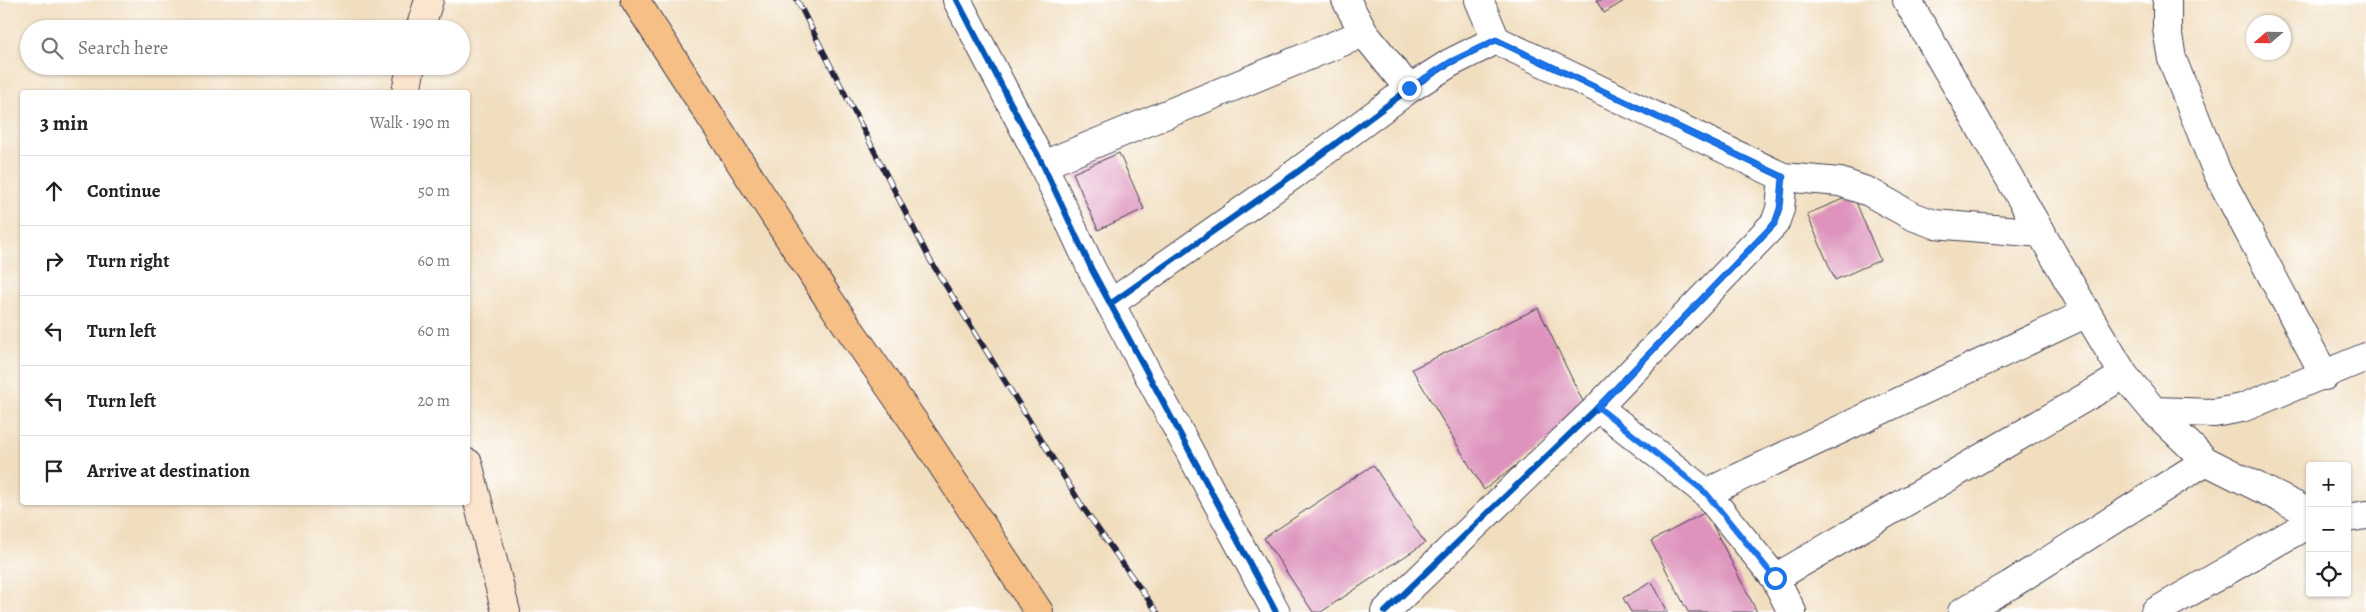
<!DOCTYPE html>
<meta charset="utf-8">
<style>
body{margin:0;font-family:Alegreya,serif;background:#f2f2f2;color:#222}
.controls{position:absolute;right:15px;bottom:15px;display:grid;overflow:hidden;border-radius:5px;box-shadow:0 1px 4px #0004}
.controls button{width:45px;height:45px;display:grid;place-items:center;padding:0;border:0;border-bottom:1px solid #e0e0e0;background:#fff;color:#222;font:25px sans-serif}
.compass{position:absolute;left:2246px;top:15px;width:45px;height:45px;border-radius:50%;background:#fff;box-shadow:0 1px 4px #0004;rotate:250deg}
.stop{position:absolute;width:15px;height:15px;margin:-11px;border:4px solid #1a73e8;border-radius:50%;background:#fff}
.stop.end{background:#1a73e8;border-color:#fff;box-shadow:0 1px 5px #0008}
.list{margin:0;padding:0;list-style:none}
h2{display:flex;justify-content:space-between;align-items:center;height:65px;margin:0;padding:0 20px;font-size:21px}
h2 small{font-size:16px;font-weight:400;color:#767676}
.list li{display:grid;grid-template-columns:32px 1fr auto;gap:15px;align-items:center;box-sizing:border-box;height:70px;padding:0 20px;border-top:1px solid #e0e0e0}
.list b{display:block;font-size:19px;white-space:nowrap}
.list em{font-size:16px;font-style:normal;color:#767676}
.icon{flex:none;width:28px;height:28px;fill:none;stroke:currentColor;stroke-width:2;stroke-linecap:round;stroke-linejoin:round}
.map{position:relative;flex:none;width:2366px;height:612px;overflow:hidden}
.search{position:absolute;background:#fff;box-shadow:0 1px 4px #0004;left:20px;top:20px;width:450px;height:55px;display:flex;align-items:center;gap:12px;box-sizing:border-box;padding:0 18px;border-radius:28px;color:#767676;font-size:19px}
.panel{position:absolute;background:#fff;box-shadow:0 1px 4px #0004;left:20px;top:90px;width:450px;height:415px;border-radius:5px}
.map>svg:first-child{display:block}
.building{fill:#dd93bc}
.lines{fill:none;stroke-linecap:round;stroke-linejoin:round}
.minor-casing{stroke:#413e4f;stroke-width:30}
.secondary-casing{stroke:#413e4f;stroke-width:30}
.primary-casing{stroke:#413e4f;stroke-width:30}
.minor{stroke:#fff;stroke-width:28}
.secondary{stroke:#fbe5cf;stroke-width:28}
.primary{stroke:#f5bf86;stroke-width:28}
.rail-casing{stroke:#22223b;stroke-width:5.5}
.rail{stroke:#fff;stroke-width:4;stroke-dasharray:11;stroke-linecap:butt}
.cycleway-casing{stroke:#fff;stroke-width:9}
.cycleway{stroke:#0057b8;stroke-width:6}
.route{stroke:#1a73e8;stroke-width:6}
</style>
<div class="map">
<svg width="2366" height="612" viewBox="0 0 2366 612">
<rect width="100%" height="100%" fill="#fff"/>
<filter id="ink" filterUnits="userSpaceOnUse"><feTurbulence type="fractalNoise" baseFrequency=".02" numOctaves="2"/><feDisplacementMap in="SourceGraphic" scale="10" xChannelSelector="R" yChannelSelector="G"/><feConvolveMatrix kernelMatrix="1 2 1 2 8 2 1 2 1" color-interpolation-filters="sRGB"/></filter>
<filter id="wash" filterUnits="userSpaceOnUse"><feTurbulence type="fractalNoise" baseFrequency=".0096" numOctaves="4" result="noise"/><feDisplacementMap in="SourceGraphic" scale="20" xChannelSelector="R" yChannelSelector="G"/><feGaussianBlur stdDeviation="1.12" result="paint"/><feColorMatrix in="noise" values="0 0 0 0 0 0 0 0 0 0 0 0 0 0 0 0 0 1.4 0 .05"/><feComposite in="paint" operator="in"/></filter>
<g filter="url(#wash)">
<rect width="100%" height="100%" fill="#f1debf"/>
<g id="blocks">
<path class="building" d="M1596,0H1626L1604,13Z
M1119,153L1144,209L1098,230L1073,173Z
M1853,195L1880,260L1835,280L1807,214Z
M1538,308L1587,410L1484,490L1412,369Z
M1373,465L1425,543L1321,612H1313L1264,538Z
M1706,512L1757,612H1688L1651,541Z
M1652,582L1668,612H1631L1623,598Z"/>
</g>
</g>
<g filter="url(#ink)">
<use href="#blocks" fill-opacity="0" stroke="#413e4f" stroke-width="1"/>
<g class="lines">
<g class="minor-casing">
<path id="minor" d="M957,0L1043,165L1092,270L1276,612
M1346,0L1364,33
M1479,0L1496,40
M1907,0L2087,313L2124,375L2154,411
M2167,0V29L2172,59L2217,172L2325,376
M1043,165L1364,33L1409,89
M1783,177L1840,182L1869,192L1912,216L1934,224L2042,233
M1110,304L1296,173L1409,89L1450,63L1496,40L1783,177L1780,209L1775,223L1598,407L1385,612
M1598,407L1706,493L2087,313
M1706,493L1775,578L1792,612
M2310,513L2206,461L2154,411L2214,413L2242,408L2366,357
M2347,518L2366,515
M1775,578L2124,375
M1962,612L2010,585L2206,461
M2155,612L2310,523"/>
</g>
<g class="secondary-casing">
<path id="secondary" d="M420,29L429,0
M406,92L411,66
M468,463L506,612"/>
</g>
<g class="primary-casing">
<path id="primary" d="M635,0L828,298L916,425L1039,612"/>
</g>
<use href="#minor" class="minor"/>
<use href="#secondary" class="secondary"/>
<use href="#primary" class="primary"/>
<g class="rail-casing">
<path id="rail" d="M797,0L930,260L1084,509L1157,612"/>
</g>
<use href="#rail" class="rail"/>
<g class="cycleway-casing">
<path id="cycleway" d="M957,0L1043,165L1092,270L1276,612
M1110,304L1296,173L1409,89L1450,63L1496,40L1783,177L1780,209L1775,223L1598,407L1385,612"/>
</g>
<use href="#cycleway" class="cycleway"/>
</g>
</g>
<g class="lines" filter="url(#ink)">
<path class="route" d="M1409,88L1450,62L1496,40L1783,177L1780,208L1775,223L1598,407L1706,493L1775,578"/>
</g>
</svg>
<div class="controls">
<button>+</button>
<button>−</button>
<button><svg class="icon" aria-label="locate" viewBox="0 0 24 24"><circle cx="12" cy="12" r="6"/><path d="M12 2v4M12 18v4M2 12h4M18 12h4"/></svg></button>
</div>
<svg class="compass" viewBox="-18 -18 36 36"><path d="M0-13l5 13h-10z" fill="#e53935"/><path d="M0 13l5-13h-10z" fill="#767676"/></svg>
<div class="stop" style="left:1775px;top:578px"></div>
<div class="stop end" style="left:1409px;top:88px"></div>
<div class="search"><svg class="icon" aria-label="search" viewBox="0 0 24 24"><circle cx="10" cy="10" r="6"/><path d="M15 15l6 6"/></svg>Search here</div>
<section class="panel">
<h2>3 min<small>Walk · 190 m</small></h2>
<ul class="list">
<li><svg class="icon" aria-label="ahead" viewBox="0 0 24 24"><path d="M12 20V5M6 11l6-6 6 6"/></svg><div><b>Continue</b></div><em>50 m</em></li>
<li><svg class="icon" aria-label="right" viewBox="0 0 24 24"><path d="M7 20v-9h11M14 6l5 5-5 5"/></svg><div><b>Turn right</b></div><em>60 m</em></li>
<li><svg class="icon" aria-label="left" viewBox="0 0 24 24"><path d="M17 20v-9H6M10 6l-5 5 5 5"/></svg><div><b>Turn left</b></div><em>60 m</em></li>
<li><svg class="icon" aria-label="left" viewBox="0 0 24 24"><path d="M17 20v-9H6M10 6l-5 5 5 5"/></svg><div><b>Turn left</b></div><em>20 m</em></li>
<li><svg class="icon" aria-label="arrive" viewBox="0 0 24 24"><path d="M6 21V4h12l-3 4 3 4H6"/></svg><div><b>Arrive at destination</b></div></li>
</ul>
</section>
</div>
